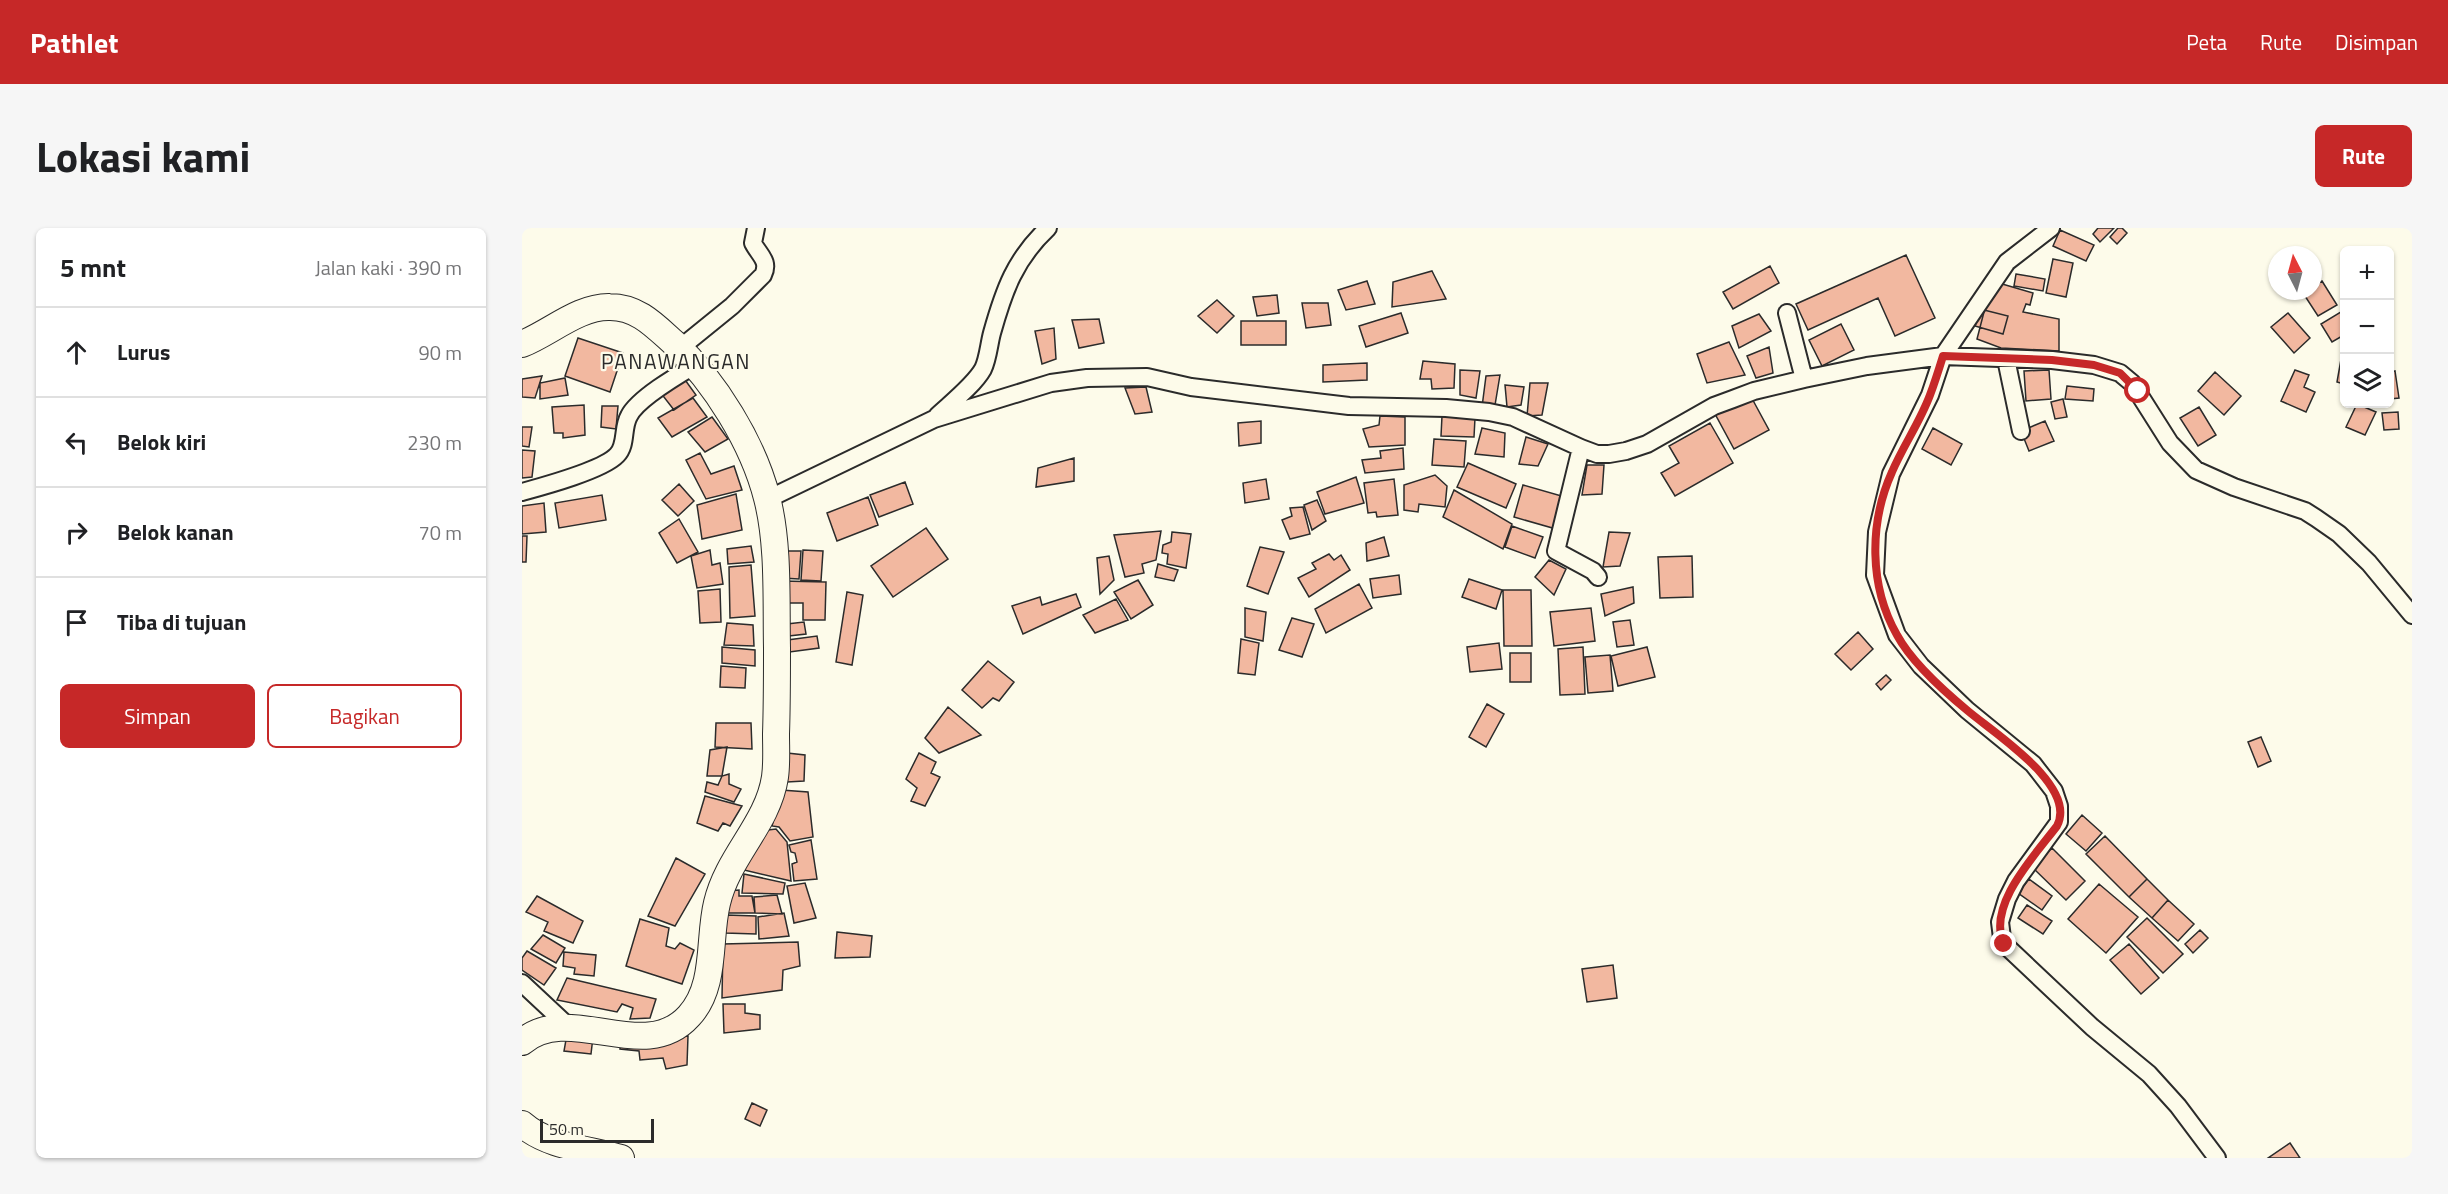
<!DOCTYPE html>
<html lang="id">
<meta charset="utf-8">
<style>
body{margin:0;font-family:"Titillium Web",sans-serif;background:#f6f6f6;color:#202124}
.controls{position:absolute;right:18px;top:18px;display:grid;overflow:hidden;border-radius:9px;box-shadow:0 2px 4px #0004}
.controls button{width:54px;height:54px;display:grid;place-items:center;padding:0;border:0;border-bottom:2px solid #e0e0e0;background:#fff;color:#202124;font:30px sans-serif}
.compass{position:absolute;left:1746px;top:18px;width:54px;height:54px;border-radius:50%;background:#fff;box-shadow:0 2px 4px #0004;rotate:354deg}
.scale{position:absolute;left:18px;bottom:15px;width:114px;box-sizing:border-box;padding-left:6px;border:3px solid #2b2b2b;border-top:0;font-size:16px;line-height:21px;white-space:nowrap;color:#2b2b2b;-webkit-text-stroke:4px #fdfbea;paint-order:stroke}
.stop{position:absolute;width:18px;height:18px;margin:-14px;border:4px solid #c62828;border-radius:50%;background:#fff}
.stop.end{background:#c62828;border-color:#fff;box-shadow:0 2px 6px #0008}
.list{margin:0;padding:0;list-style:none}
h2{display:flex;justify-content:space-between;align-items:center;height:78px;margin:0;padding:0 24px;font-size:26px}
h2 small{font-size:20px;font-weight:400;color:#757577}
.list li{display:grid;grid-template-columns:39px 1fr auto;gap:18px;align-items:center;box-sizing:border-box;height:90px;padding:0 24px;border-top:2px solid #e0e0e0}
.list b{display:block;font-size:22px;white-space:nowrap}
.list em{font-size:20px;font-style:normal;color:#757577}
.actions{display:flex;gap:12px;padding:18px 24px}
.actions a{flex:1;padding:14px 0;border:2px solid #c62828;border-radius:9px;text-align:center;font-size:21px;color:#c62828}
.actions .main{background:#c62828;color:#fff}
.icon{flex:none;width:33px;height:33px;fill:none;stroke:currentColor;stroke-width:2;stroke-linecap:round;stroke-linejoin:round}
.map{position:relative;flex:none;width:1890px;height:930px;overflow:hidden;border-radius:9px}
header{display:flex;align-items:center;gap:36px;box-sizing:border-box;height:84px;padding:0 30px;background:#c62828;color:#fff}
header strong{font-size:28px}
nav{display:flex;gap:33px;margin-inline-start:auto;font-size:21px}
.intro{display:flex;align-items:center;justify-content:space-between;box-sizing:border-box;height:144px;padding:0 36px}
h1{margin:0;font-size:42px}
.button{padding:15px 27px;border-radius:9px;background:#c62828;color:#fff;font-size:21px;font-weight:700}
main{display:flex;gap:36px;padding:0 36px}
aside{flex:1;background:#fff;border-radius:9px;box-shadow:0 2px 4px #0004}
.map>svg:first-child{display:block}
.building{fill:#f2b8a0;stroke:#2b2b2b;stroke-width:1.5}
.lines{fill:none;stroke-linecap:round;stroke-linejoin:round}
.minor-casing{stroke:#2b2b2b;stroke-width:20}
.highway-casing{stroke:#2b2b2b;stroke-width:28}
.minor{stroke:#fdfbea;stroke-width:16}
.highway{stroke:#fdfbea;stroke-width:26}
.route{stroke:#c62828;stroke-width:8}
.labels{text-anchor:middle;dominant-baseline:central;stroke-width:4.5;stroke-linejoin:round;paint-order:stroke}
.quarter-label{font-size:21px;letter-spacing:1.5px;fill:#2b2b2b;stroke:#fdfbea}
</style>
<header>
<strong>Pathlet</strong>
<nav><a>Peta</a><a>Rute</a><a>Disimpan</a></nav>
</header>
<div class="intro"><h1>Lokasi kami</h1><a class="button">Rute</a></div>
<main>
<aside>
<h2>5 mnt<small>Jalan kaki · 390 m</small></h2>
<ul class="list">
<li><svg class="icon" aria-label="ahead" viewBox="0 0 24 24"><path d="M12 20V5M6 11l6-6 6 6"/></svg><div><b>Lurus</b></div><em>90 m</em></li>
<li><svg class="icon" aria-label="left" viewBox="0 0 24 24"><path d="M17 20v-9H6M10 6l-5 5 5 5"/></svg><div><b>Belok kiri</b></div><em>230 m</em></li>
<li><svg class="icon" aria-label="right" viewBox="0 0 24 24"><path d="M7 20v-9h11M14 6l5 5-5 5"/></svg><div><b>Belok kanan</b></div><em>70 m</em></li>
<li><svg class="icon" aria-label="arrive" viewBox="0 0 24 24"><path d="M6 21V4h12l-3 4 3 4H6"/></svg><div><b>Tiba di tujuan</b></div></li>
</ul>
<div class="actions"><a class="main">Simpan</a><a>Bagikan</a></div>
</aside>
<div class="map">
<svg width="1890" height="930" viewBox="0 0 1890 930">
<rect width="100%" height="100%" fill="#fdfbea"/>
<path class="building" d="M1592,0L1578,14L1571,6L1576,0Z
M1596,0H1600L1605,5L1595,16L1588,9Z
M1538,2L1572,17L1564,33L1531,18Z
M1384,27L1413,90L1373,108L1356,70L1286,102L1274,76Z
M1531,31L1551,35L1544,69L1524,65Z
M1248,38L1257,55L1211,81L1201,64Z
M910,43L924,71L870,79L871,54Z
M1494,46L1523,51L1521,63L1492,58Z
M845,53L853,76L824,82L816,62Z
M1470,53L1511,65L1508,77L1504,76L1501,84L1537,91V123L1479,120L1455,111Z
M1800,53L1815,77L1796,88L1781,65L1791,63V58Z
M755,67L757,85L735,88L731,69Z
M695,72L712,88L695,105L676,88Z
M780,75H806L809,97L784,100Z
M1458,81L1486,88L1481,106L1453,98Z
M1822,82V107L1810,114L1799,96Z
M879,85L886,105L844,119L837,98Z
M1766,85L1788,110L1772,125L1749,99Z
M1237,86L1249,103L1217,120L1210,98Z
M577,91L582,115L557,120L550,92Z
M719,93H764V117H719Z
M1319,96L1332,122L1300,138L1287,112Z
M532,100L534,131L520,136L513,103Z
M56,110L101,125L88,164L43,148Z
M1207,114L1223,147L1185,155L1175,126Z
M1247,119L1251,145L1234,150L1225,128Z
M1821,120H1822V156L1815,154Z
M901,133L933,136L932,160L910,161L909,151H898Z
M845,135V152L801,154V137Z
M938,142L958,143L954,170L938,167Z
M1527,142L1529,171L1504,173L1502,143Z
M1773,142L1787,147L1782,159L1793,164L1784,184L1759,173Z
M1873,143L1877,170L1868,171V144Z
M1693,144L1719,168L1702,187L1676,163Z
M978,147L973,177L960,179L964,148Z
M20,148L13,170L0,169V151Z
M161,149L174,167L152,182L138,164Z
M43,150L46,167L18,171V155Z
M1008,155H1026L1020,187L1005,188Z
M983,157L1002,159L999,177L985,179Z
M1545,158L1572,161L1571,173L1543,171Z
M624,159L630,184L613,186L603,160Z
M1227,165L1247,202L1212,221L1192,184Z
M171,170L185,189L150,209L136,190Z
M1541,171L1545,189L1533,191L1529,174Z
M1835,176L1854,184L1843,207L1824,199Z
M62,177L63,207L41,210V205H32L30,179Z
M80,178H96L94,201L79,199Z
M1677,179L1694,207L1676,218L1658,190Z
M1876,184L1877,201L1862,202L1860,185Z
M858,188L883,189V217L847,219L841,201L857,197Z
M920,188L953,190L952,209L919,208Z
M190,189L206,211L183,224L166,204Z
M739,193V215L717,218L716,195Z
M1523,193L1532,213L1507,223L1499,203Z
M1188,195L1211,235L1153,268L1139,245L1157,235L1147,218Z
M0,199H10L7,219L0,218Z
M960,200L983,205L982,229L953,226Z
M1411,200L1440,216L1429,237L1400,221Z
M1004,209L1026,216L1016,238L997,236Z
M912,211L944,213L942,239L910,237Z
M881,220L882,241L843,245L840,232L859,230L858,223Z
M0,222L13,223L10,249L0,250Z
M178,225L189,246L212,238L220,262L184,271L164,232Z
M552,230V253L514,259L516,240Z
M946,235L994,256L984,280L935,259Z
M1065,237H1082L1080,266L1060,267Z
M913,247L925,258L923,279L897,276L896,284L882,282V257Z
M834,249L842,275L803,286L795,264Z
M744,251L747,271L723,275L721,255Z
M872,251L876,287L855,289L854,284L846,285L842,255Z
M383,254L391,276L357,289L348,267Z
M157,256L172,273L156,288L140,272Z
M1001,257L1043,269L1034,301L992,289Z
M932,262L990,296L981,321L921,289Z
M214,266L220,302L180,311L175,277Z
M80,267L84,292L37,300L33,275Z
M346,269L356,297L315,313L305,285Z
M795,272L804,293L790,302L782,277Z
M22,275L24,304L0,306V278Z
M781,279L788,306L768,311L760,292L770,288L768,280Z
M157,291L176,324L155,335L137,305Z
M990,298L1021,309L1013,330L983,319Z
M404,300L426,331L371,369L349,338Z
M639,303L634,332L620,336L622,345L603,349L592,307Z
M650,304L669,306L664,340L645,336L646,326L640,325L641,317L649,314Z
M1087,304L1108,305L1098,338L1081,339Z
M0,308H5L4,334H0Z
M862,309L867,328L845,333L844,315Z
M229,318L232,334L206,336L205,321Z
M738,319L762,324L746,366L725,358Z
M188,322L190,337L198,335L201,356L175,360L169,328Z
M281,322L301,323L299,353L279,352Z
M261,323H279L277,351L260,350Z
M807,326L812,332L819,327L828,342L787,369L776,350L794,341L790,335Z
M587,328L592,352L578,366L575,330Z
M1170,328L1171,369L1138,370L1136,329Z
M1027,332L1044,341L1032,367L1013,349Z
M636,336L656,342L652,353L633,349Z
M229,337L233,388L208,390L207,339Z
M877,347L879,366L851,370L848,351Z
M947,351L980,362L974,381L940,369Z
M616,352L631,377L609,391L592,364Z
M259,353L304,354L303,392H281V375H259Z
M837,356L850,380L804,405L793,381Z
M1111,359L1112,375L1083,388L1079,366Z
M198,361L199,394L178,395L176,363Z
M981,362H1009L1010,418H982Z
M325,364L341,367L330,437L314,434Z
M554,366L559,379L501,406L490,378L518,369L520,377Z
M594,371L606,392L573,405L561,387Z
M723,380L744,384L741,413L723,409Z
M1069,380L1073,413L1032,418L1028,384Z
M770,390L792,396L780,429L757,422Z
M1108,392L1112,417L1095,419L1091,394Z
M282,394L284,406L258,409L256,397Z
M205,395L231,397L232,418L202,417Z
M1336,404L1351,421L1329,442L1313,426Z
M295,408L297,420L260,425L258,413Z
M719,411L737,415L733,447L716,445Z
M977,415L980,441L948,444L945,419Z
M200,419L233,422V438L200,435Z
M1061,419L1063,466L1038,467L1036,421Z
M1125,419L1133,449L1096,458L1089,428Z
M988,425H1009V454H988Z
M1088,427L1091,463L1066,465L1063,429Z
M466,433L492,454L477,473L471,470L460,480L440,462Z
M199,438L224,440L223,460L198,459Z
M1364,447L1369,452L1359,462L1354,456Z
M965,476L982,486L964,519L947,509Z
M426,479L459,507L417,525L403,510Z
M194,495H229L230,521L193,519Z
M1739,509L1749,533L1736,539L1726,514Z
M205,519L200,548H185L188,522Z
M265,525L283,527L282,553L265,554Z
M397,525L414,534L409,545L418,549L403,578L389,573L395,560L384,551Z
M207,546V556L219,561L212,574L183,564L185,554L196,557L200,548Z
M259,562L286,564L291,609L268,613L257,599L250,598Z
M183,568L220,578L208,598L201,595L196,603L175,595Z
M1560,587L1580,605L1564,623L1544,606Z
M254,601L265,614L269,653L222,642L237,603Z
M1583,608L1625,651L1607,669L1564,626Z
M289,612L295,651L272,653L270,636L275,634L273,625L269,624L267,617Z
M1530,620L1563,653L1544,672L1510,639Z
M154,630L183,646L153,698L126,688Z
M222,646L263,655L261,666L220,665Z
M1507,651L1530,668L1520,682L1496,665Z
M1625,651L1646,672L1630,690L1607,669Z
M283,655L294,690L272,695L265,658Z
M1577,656L1616,689L1584,725L1546,691Z
M217,662V668H230L233,685H203L204,663Z
M255,667L260,686L233,685L232,669Z
M15,668L61,693L51,715L22,703L26,694L4,684Z
M1646,672L1672,696L1656,713L1630,690Z
M1505,677L1530,693L1521,706L1496,690Z
M262,685L267,708L237,711L236,689Z
M204,687L234,688V706L203,705Z
M1625,690L1661,726L1641,745L1605,709Z
M118,691L147,700L144,718L153,721L158,715L172,722L160,756L104,738Z
M1678,702L1686,710L1671,725L1663,716Z
M315,704L350,708L348,729L313,730Z
M21,707L43,720L34,735L9,721Z
M276,714L278,738L261,742L260,762L200,770L201,716Z
M1607,716L1637,750L1619,766L1588,732Z
M5,723L34,740L22,757L0,742V730Z
M42,724L74,727L72,748L52,746L53,740L41,738Z
M1091,737L1095,770L1065,774L1060,741Z
M45,750L134,771L128,790L108,791L111,780L100,776L95,784L35,772Z
M201,776H223V785L238,787V801L202,805Z
M45,806L71,809L69,826L42,823Z
M166,808L165,837L144,841L141,830L118,832L117,823L98,821L99,810Z
M230,875L245,882L238,898L223,891Z
M1768,915L1778,930H1746Z"/>
<g class="lines">
<g class="minor-casing">
<path id="minor" d="M1529,0L1485,34L1421,128L1408,167L1369,246L1355,304L1353,347L1375,407L1399,438L1445,482L1511,536L1532,563L1537,578V594L1494,653L1485,671L1478,694L1480,710L1482,716L1570,799L1627,846L1656,878L1695,930
M1265,85L1282,151
M157,121L210,78L241,47C248,33 237,27 231,15L234,0
M1484,131L1499,203
M415,188C429,175 452,157 461,141C466,131 467,116 470,105C482,62 493,31 526,0
M1059,220L1034,323L1071,343L1076,349
M0,264C22,258 81,242 95,227C105,217 100,200 107,188C115,171 156,147 173,137
M246,271L412,191L529,155L565,150L625,149L669,159L827,178L924,180L967,184L991,189L1059,220L1075,226H1087L1104,223L1125,216L1192,178L1211,171L1232,163L1282,151L1345,138L1421,128L1530,132L1572,137L1598,145L1610,155L1648,215L1674,242L1712,259L1783,283L1794,290L1817,306L1847,335L1890,387
M0,755L47,799"/>
</g>
<g class="highway-casing">
<path id="highway" d="M0,116C28,105 57,78 88,79C116,79 133,98 152,115C193,154 231,215 245,270C257,316 254,373 255,420C255,449 255,477 254,506C254,520 255,535 253,549C246,596 206,628 195,675C186,711 195,758 167,788C122,838 48,773 0,814
M0,896C26,919 67,921 99,930"/>
</g>
<use href="#minor" class="minor"/>
<use href="#highway" class="highway"/>
</g>
<g class="lines">
<path class="route" d="M1482,716C1464,678 1513,627 1535,598C1556,558 1472,505 1446,483C1423,464 1389,433 1375,407C1347,358 1347,295 1370,244C1381,218 1398,194 1408,167C1413,154 1417,141 1421,128L1530,132L1572,137L1598,145L1616,163"/>
</g>
<g class="labels">
<g class="quarter-label">
<text x="154" y="133">PANAWANGAN</text>
</g>
</g>
</svg>
<div class="controls">
<button>+</button>
<button>−</button>
<button><svg class="icon" aria-label="layers" viewBox="0 0 24 24"><path d="M12 4l9 5-9 5-9-5zM3 14l9 5 9-5"/></svg></button>
</div>
<svg class="compass" viewBox="-18 -18 36 36"><path d="M0-13l5 13h-10z" fill="#e53935"/><path d="M0 13l5-13h-10z" fill="#757577"/></svg>
<div class="scale">50 m</div>
<div class="stop" style="left:1616px;top:163px"></div>
<div class="stop end" style="left:1482px;top:716px"></div>
</div>
</main>
